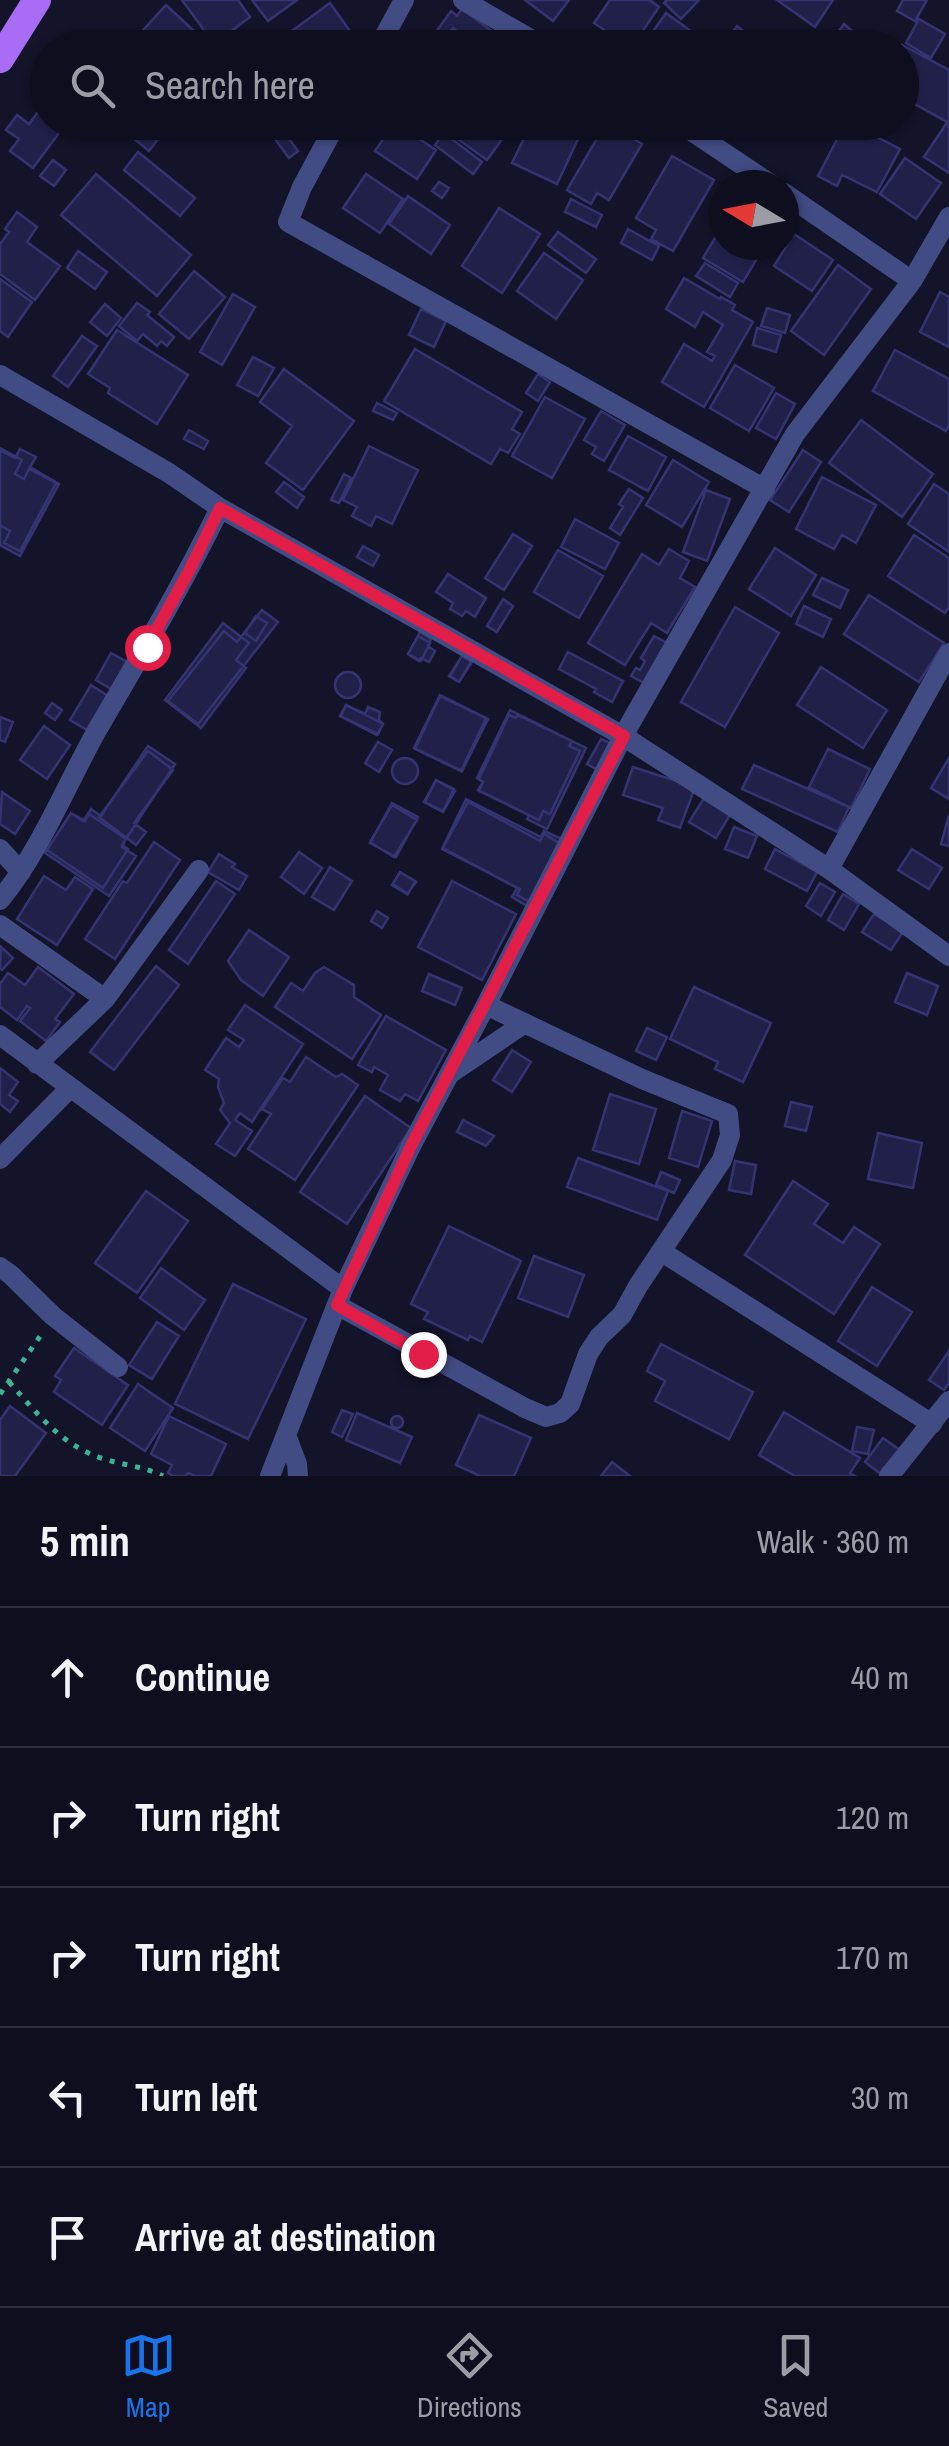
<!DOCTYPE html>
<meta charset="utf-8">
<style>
body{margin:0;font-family:"Archivo Narrow",sans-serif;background:#1c1c2c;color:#f1f3f6}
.compass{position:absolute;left:709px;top:170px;width:90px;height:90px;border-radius:50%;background:#0e0e1f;box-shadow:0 2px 8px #0004;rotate:280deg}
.stop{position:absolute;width:30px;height:30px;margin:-22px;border:8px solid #e11d48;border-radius:50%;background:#fff}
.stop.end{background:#e11d48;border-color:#fff;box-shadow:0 2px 10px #0008}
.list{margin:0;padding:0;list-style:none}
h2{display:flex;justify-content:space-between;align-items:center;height:130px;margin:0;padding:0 40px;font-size:42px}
h2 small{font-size:32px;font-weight:400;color:#9b9ca4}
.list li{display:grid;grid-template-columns:65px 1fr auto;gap:30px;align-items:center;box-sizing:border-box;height:140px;padding:0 40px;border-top:2px solid #2e2e3d}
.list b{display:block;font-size:38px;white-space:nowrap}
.list em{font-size:32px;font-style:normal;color:#9b9ca4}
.icon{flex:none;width:55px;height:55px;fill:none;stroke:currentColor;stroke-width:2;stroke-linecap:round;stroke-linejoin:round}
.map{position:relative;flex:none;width:949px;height:1476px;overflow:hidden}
.search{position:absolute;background:#0e0e1f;box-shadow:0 2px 8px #0004;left:30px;right:30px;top:30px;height:110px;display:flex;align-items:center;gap:25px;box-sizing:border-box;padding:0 35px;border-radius:55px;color:#9b9ca4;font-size:38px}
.sheet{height:830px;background:#0e0e1f}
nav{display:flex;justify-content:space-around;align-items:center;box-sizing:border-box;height:140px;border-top:2px solid #2e2e3d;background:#0e0e1f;font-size:28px;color:#9b9ca4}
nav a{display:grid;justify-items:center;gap:5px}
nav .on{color:#1a73e8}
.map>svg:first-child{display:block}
.building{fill:#212049;stroke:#353473;stroke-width:2.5}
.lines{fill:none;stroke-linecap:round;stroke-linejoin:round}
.path{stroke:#3bb395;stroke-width:5;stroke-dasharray:5 8;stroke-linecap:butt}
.minor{stroke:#424c84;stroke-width:20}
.primary{stroke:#a86df4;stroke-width:28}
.route{stroke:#e11d48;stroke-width:12}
</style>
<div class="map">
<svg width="949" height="1476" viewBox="0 0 949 1476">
<rect width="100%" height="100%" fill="#131329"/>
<path class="building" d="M182,0H238L250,17L214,44Z
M252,0H297L268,21Z
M525,0H569L553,21Z
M610,0H650L659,7L631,48L594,23Z
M667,0H699L681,19L664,3Z
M777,0H833L815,27Z
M903,0H927L915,21L897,11Z
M330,3L362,48H299L289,33Z
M166,5L208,44L205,48H147L136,38Z
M462,9L515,48H479L453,28L449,33L470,48H421L426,41L428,43L451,11L457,16Z
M666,13L706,42L701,48H641Z
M919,19L945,34L931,58L906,43Z
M844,24L873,48H826Z
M737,26L761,46L760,48H720Z
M902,45L949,70V123L902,97Z
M38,112L48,119V122H53L62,129L33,168L10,151L19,139L6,130L17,115L29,124Z
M114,122H171L149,151Z
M409,122H438L426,137Z
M455,122H502L495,132L503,138L487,160L448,132Z
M532,122H586L557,184L512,163Z
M846,122H875L869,133L900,149L877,192L842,175L837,186L818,176Z
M606,123L642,144L609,200L597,193L591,204L567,190Z
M946,124L949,126V173L924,157Z
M400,126L436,150L417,179L375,151L387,134L392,137Z
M284,132L298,151L289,158L275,139Z
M444,133L482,162L473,174L435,145Z
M138,152L195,198L180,216L124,170Z
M672,156L714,180L673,251L651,239L656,230L636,218Z
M905,158L941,183L916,219L880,194Z
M53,160L66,170L54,186L40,176Z
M96,174L191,255L157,296L61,215Z
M366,174L403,199L380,233L343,208Z
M439,182L449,188L442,198L432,191Z
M408,196L450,225L431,254L389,224Z
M571,199L602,215L596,227L565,212Z
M499,208L540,234L502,293L462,266Z
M17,212L37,227L27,242L60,266L35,300L0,274V244L9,232L5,229Z
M724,223V245H765L743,282L703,258Z
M628,229L659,246L652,260L621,243Z
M558,232L596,259L586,273L548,245Z
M794,234L833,260L812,291L774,266Z
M78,251L107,272L95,289L67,268Z
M544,253L583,280L556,319L517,291Z
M705,263L738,283L730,297L696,276Z
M838,265L871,289L824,355L791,331Z
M194,271L225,297L189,339L159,314Z
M684,278L720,299L721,297L735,305L732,310L753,322L704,407L662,382L684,344L712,361L715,356L707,352L723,325L703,312L695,327L666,309Z
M0,279L32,302L8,337L0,331Z
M940,292L949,297V347L920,332Z
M233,294L255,307L222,365L200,352Z
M137,303L150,312L147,315L174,337L167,346L161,341L157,346L143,334L137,341L119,326Z
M105,304L121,318L107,336L90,322Z
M767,308L790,315L785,333L761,326Z
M421,309L446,321L434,347L409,335Z
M757,328L781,335L776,352L753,345Z
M117,330L188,375L157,424L108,393L110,388L88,374Z
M82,336L97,346L68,387L53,376Z
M415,349L522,412L512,429L520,434L508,453L500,449L491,464L384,401Z
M895,350L949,379V425L946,431L873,391Z
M253,357L274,368L258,396L237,385Z
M735,365L774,388L749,431L710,408Z
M284,369L354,421L303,490L266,463L292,426L260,402Z
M538,374L550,382L538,401L526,393Z
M776,393L795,404L776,439L756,428Z
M545,397L585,419L552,478L512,456Z
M377,403L397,413L393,420L373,411Z
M601,411L625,425L604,461L592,454L596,447L584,440Z
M861,420L933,474L902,517L829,463Z
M189,430L208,441L204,449L184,439Z
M628,436L666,457L648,491L609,470Z
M369,446L418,470L392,524L376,516L371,526L352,516L357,507L343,500Z
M0,448L22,460L15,474L24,479L29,469L56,483L20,551L4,543L10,531L0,525Z
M20,449L36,457L30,467L59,484L20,556L0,545V450L15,458Z
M803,450L821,462L789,512L770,500Z
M673,460L709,482L682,527L646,505Z
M344,474L351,478L339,503L331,500Z
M822,477L876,505L856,543L842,535L834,549L796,529Z
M284,482L304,497L297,508L276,492Z
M934,484L949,494V552L908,524Z
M629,489L643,498L620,535L610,528L623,507L619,504Z
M706,490L730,499L707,561L683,552Z
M575,519L619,543L605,569L561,547Z
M513,534L532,546L504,590L485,578Z
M914,535L949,558V607L945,613L888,576Z
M363,546L379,555L373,566L357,557Z
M775,548L816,575L791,616L749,589Z
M669,549L689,561L680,578L695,587L667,633L651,623L625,665L588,643L642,554L659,565Z
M558,550L603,576L579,618L534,592Z
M448,574L486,598L475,617L466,611L462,616L450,609L453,603L436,592Z
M822,578L848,590L840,608L813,595Z
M869,595L944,643L919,682L844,634Z
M503,599L513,606L497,632L487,626Z
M804,606L831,619L823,637L796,624Z
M735,607L779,633L725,727L681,702Z
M262,610L278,622L198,724L168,701L224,631L237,642Z
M256,616L267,623L256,641L245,633Z
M223,623L249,643L236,660L246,668L201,728L165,700Z
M420,632L431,639L428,646L435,651L429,662L421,658L419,661L408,654Z
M418,636L430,643L421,661L408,654Z
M654,636L671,645L648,685L631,676L636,668L640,670L645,661L641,658Z
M568,652L623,681L612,702L594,692L596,689L559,669Z
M111,653L131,664L116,692L96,680Z
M463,654L472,660L459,682L450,676Z
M462,656L472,662L459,682L449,676Z
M821,667L887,710L863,748L797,705Z
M335 685a13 13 0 1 1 26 0a13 13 0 1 1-26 0Z
M91,685L108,696L87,730L70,720Z
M440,695L488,719L462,771L414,748Z
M440,696L486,718L461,771L415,749Z
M52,703L62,710L55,720L45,713Z
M346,705L365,714L368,707L380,712L379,720L383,724L378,734L341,716Z
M346,705L383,724L377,735L340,716Z
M510,710L586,748L547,829L527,819L529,815L478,790L483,782L477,778Z
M509,715L516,718L518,715L572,741L569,746L580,751L550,814L543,811L539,820L479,791L483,782L479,779Z
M0,717L13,722L5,742L0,740Z
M44,726L70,745L47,779L20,760Z
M601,739L612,744L598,770L587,764Z
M378,742L392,750L379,772L365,763Z
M148,746L175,764L122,845L128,849L103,888L47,850L71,813L83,821L91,809L101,816Z
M828,749L870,769L851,808L809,787Z
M148,751L173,770L134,823L146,832L136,845L99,817Z
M949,758V799L931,788Z
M392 771a13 13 0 1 1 26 0a13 13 0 1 1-26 0Z
M754,765L849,807L838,832L742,789Z
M633,767L695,787L680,828L658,820L663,808L623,795Z
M436,780L455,791L443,812L424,802Z
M436,780L454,789L443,811L425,802Z
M2,792L30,811L15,834L0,824Z
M704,798L730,815L716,838L689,822Z
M466,799L541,837L544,831L562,839L530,902L517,895L520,889L442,849Z
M468,802L540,841L544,834L559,843L527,906L512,897L517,888L443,848Z
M392,803L418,817L396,857L370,843Z
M392,805L417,820L394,857L370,842Z
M71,813L85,821L89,814L126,839L122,847L136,856L109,896L45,853Z
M949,815V846L941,844Z
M734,827L757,836L748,858L725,849Z
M154,842L180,860L115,959L85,939L123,881L127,883Z
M775,849L817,872L807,891L765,869Z
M912,849L942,868L929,889L898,870Z
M299,852L322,868L304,894L281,877Z
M219,854L235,864L232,867L247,876L239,890L208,872Z
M330,867L352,881L334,910L312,897Z
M400,872L416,882L407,894L392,885Z
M400,872L415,881L408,894L393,884Z
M44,876L66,890L75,877L93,889L57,945L17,919Z
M216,881L235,894L188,964L169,950Z
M452,881L516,914L482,980L418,947Z
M820,883L835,892L821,916L806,906Z
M843,894L859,904L844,930L828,920Z
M377,911L388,918L382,928L371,921Z
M874,914L903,932L891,950L862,932Z
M249,930L289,957L263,996L241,980L228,961Z
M1,947L13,958L2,970L0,968Z
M156,966L179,985L114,1070L90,1052Z
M38,967L74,994L55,1019L60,1022L46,1041L20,1021L30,1008L27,1006L17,1020L0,1007V984L8,973L25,985Z
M324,967L354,985V997L381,1015L352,1059L275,1007L291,983L303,991L315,973Z
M907,973L938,986L927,1015L895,1002Z
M429,974L462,988L455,1005L422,991Z
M694,987L771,1023L743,1082L715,1069L718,1062L670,1039Z
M245,1005L303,1044L252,1122L240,1113L235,1120L252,1131L235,1156L216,1144L230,1123L220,1110L224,1103L218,1087L219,1079L205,1070L226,1038L239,1047L244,1040L228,1030Z
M386,1016L446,1050L418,1101L405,1094L400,1101L380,1090L388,1075L374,1067L372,1072L358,1065Z
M647,1028L667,1037L656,1060L636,1051Z
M512,1050L531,1062L512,1092L493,1080Z
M306,1057L336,1077L342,1074L358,1085L295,1180L248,1149L271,1114L262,1109L283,1078L290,1082Z
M0,1068L18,1082L9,1095L18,1101L10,1112L0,1104Z
M610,1094L656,1109L639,1164L593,1150Z
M365,1096L411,1128L347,1224L300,1192Z
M791,1102L812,1107L806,1131L785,1126Z
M682,1111L712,1121L698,1167L669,1158Z
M463,1120L494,1136L486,1146L457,1132Z
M878,1133L922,1143L913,1188L868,1179Z
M578,1158L668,1191L657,1220L567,1187Z
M735,1161L756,1165L751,1194L729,1190Z
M661,1172L680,1180L674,1193L656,1185Z
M793,1181L828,1204L814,1224L843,1243L854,1227L880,1244L834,1314L745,1255Z
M146,1191L188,1221L137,1293L95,1263Z
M449,1226L521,1261L482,1342L470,1336L468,1340L424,1319L428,1312L411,1304Z
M534,1256L584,1275L568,1317L518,1298Z
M161,1268L205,1300L184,1330L140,1298Z
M233,1284L306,1319L248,1439L175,1404Z
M872,1287L912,1312L877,1366L838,1341Z
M157,1322L179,1336L152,1379L129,1365Z
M661,1344L753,1392L729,1439L655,1401L665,1381L647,1371Z
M74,1348L128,1385L102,1425L54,1392L61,1380L55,1376Z
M949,1351V1383L944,1390L929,1380Z
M138,1384L173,1408L145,1451L110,1428Z
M10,1406L46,1433L15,1476H0V1420Z
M342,1410L353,1414L342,1437L332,1432Z
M784,1412L860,1458L850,1473L855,1476H795L759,1455Z
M357,1413L412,1437L400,1463L346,1440Z
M479,1415L531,1438L514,1476H480L456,1465Z
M391 1422a6 6 0 1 1 12 0a6 6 0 1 1-12 0Z
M169,1416L226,1444L211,1476H195L188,1473L186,1476H173L168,1473L172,1465L151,1454Z
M857,1427L874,1430L868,1454L852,1451Z
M883,1438L900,1450L882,1475L865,1462Z
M612,1462L630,1476H601Z"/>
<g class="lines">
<path class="path" d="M9,1382C36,1412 61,1445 101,1458C121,1465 143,1466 163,1476
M0,1394L41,1335"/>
<path class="minor" d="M463,0L546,48
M378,48L404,0
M337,122L302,187L288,222L765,489
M678,122L772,185
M784,193L912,281
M0,375L169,473L220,508L623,736L829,869L949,956
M0,849L21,872
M829,869L949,653
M0,900C40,851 65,788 96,732C139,658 182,586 220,508
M0,925L105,999
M0,1035L343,1289
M37,1064L105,999L199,870
M451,1073L525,1023
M0,1159L70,1088
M662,1252L932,1424
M0,1267L11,1275L53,1316L118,1367
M337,1305L525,1408L546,1417L560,1413L570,1404L588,1354L599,1337L622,1315L638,1286L722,1160L730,1135L728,1114L642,1079L486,1005
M286,1435L297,1464L298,1476
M270,1476L343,1289L411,1146L486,1005L623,736L795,434L912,281L949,217
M889,1476L949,1401"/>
<path class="primary" d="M0,59L37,0"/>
</g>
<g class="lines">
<path class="route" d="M147,647L189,571L220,508L624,736L411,1146L337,1305L423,1354"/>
</g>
</svg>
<svg class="compass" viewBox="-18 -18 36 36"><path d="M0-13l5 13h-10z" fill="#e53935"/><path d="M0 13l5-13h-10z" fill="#9b9ca4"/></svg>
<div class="stop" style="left:147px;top:647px"></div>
<div class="stop end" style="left:423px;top:1354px"></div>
<div class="search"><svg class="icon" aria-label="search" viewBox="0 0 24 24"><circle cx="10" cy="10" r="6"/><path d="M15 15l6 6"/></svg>Search here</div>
</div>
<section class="sheet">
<h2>5 min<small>Walk · 360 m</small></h2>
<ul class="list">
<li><svg class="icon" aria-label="ahead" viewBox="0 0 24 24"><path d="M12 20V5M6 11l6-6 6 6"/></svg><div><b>Continue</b></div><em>40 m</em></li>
<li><svg class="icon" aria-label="right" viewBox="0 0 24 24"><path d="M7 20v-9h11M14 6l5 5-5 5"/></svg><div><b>Turn right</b></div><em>120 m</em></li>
<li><svg class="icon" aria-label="right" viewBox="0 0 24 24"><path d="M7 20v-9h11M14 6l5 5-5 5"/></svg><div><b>Turn right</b></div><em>170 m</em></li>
<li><svg class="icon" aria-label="left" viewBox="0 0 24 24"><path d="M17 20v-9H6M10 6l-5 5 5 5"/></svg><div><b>Turn left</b></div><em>30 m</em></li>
<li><svg class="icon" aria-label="arrive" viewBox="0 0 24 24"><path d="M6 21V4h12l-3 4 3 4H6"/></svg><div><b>Arrive at destination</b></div></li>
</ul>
</section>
<nav>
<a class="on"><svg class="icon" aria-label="map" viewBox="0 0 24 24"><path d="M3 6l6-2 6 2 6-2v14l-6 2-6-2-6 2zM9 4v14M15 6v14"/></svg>Map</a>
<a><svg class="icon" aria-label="directions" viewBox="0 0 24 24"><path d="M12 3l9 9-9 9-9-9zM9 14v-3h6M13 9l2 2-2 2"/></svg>Directions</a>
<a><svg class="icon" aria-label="saved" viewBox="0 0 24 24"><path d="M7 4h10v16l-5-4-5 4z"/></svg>Saved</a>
</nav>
